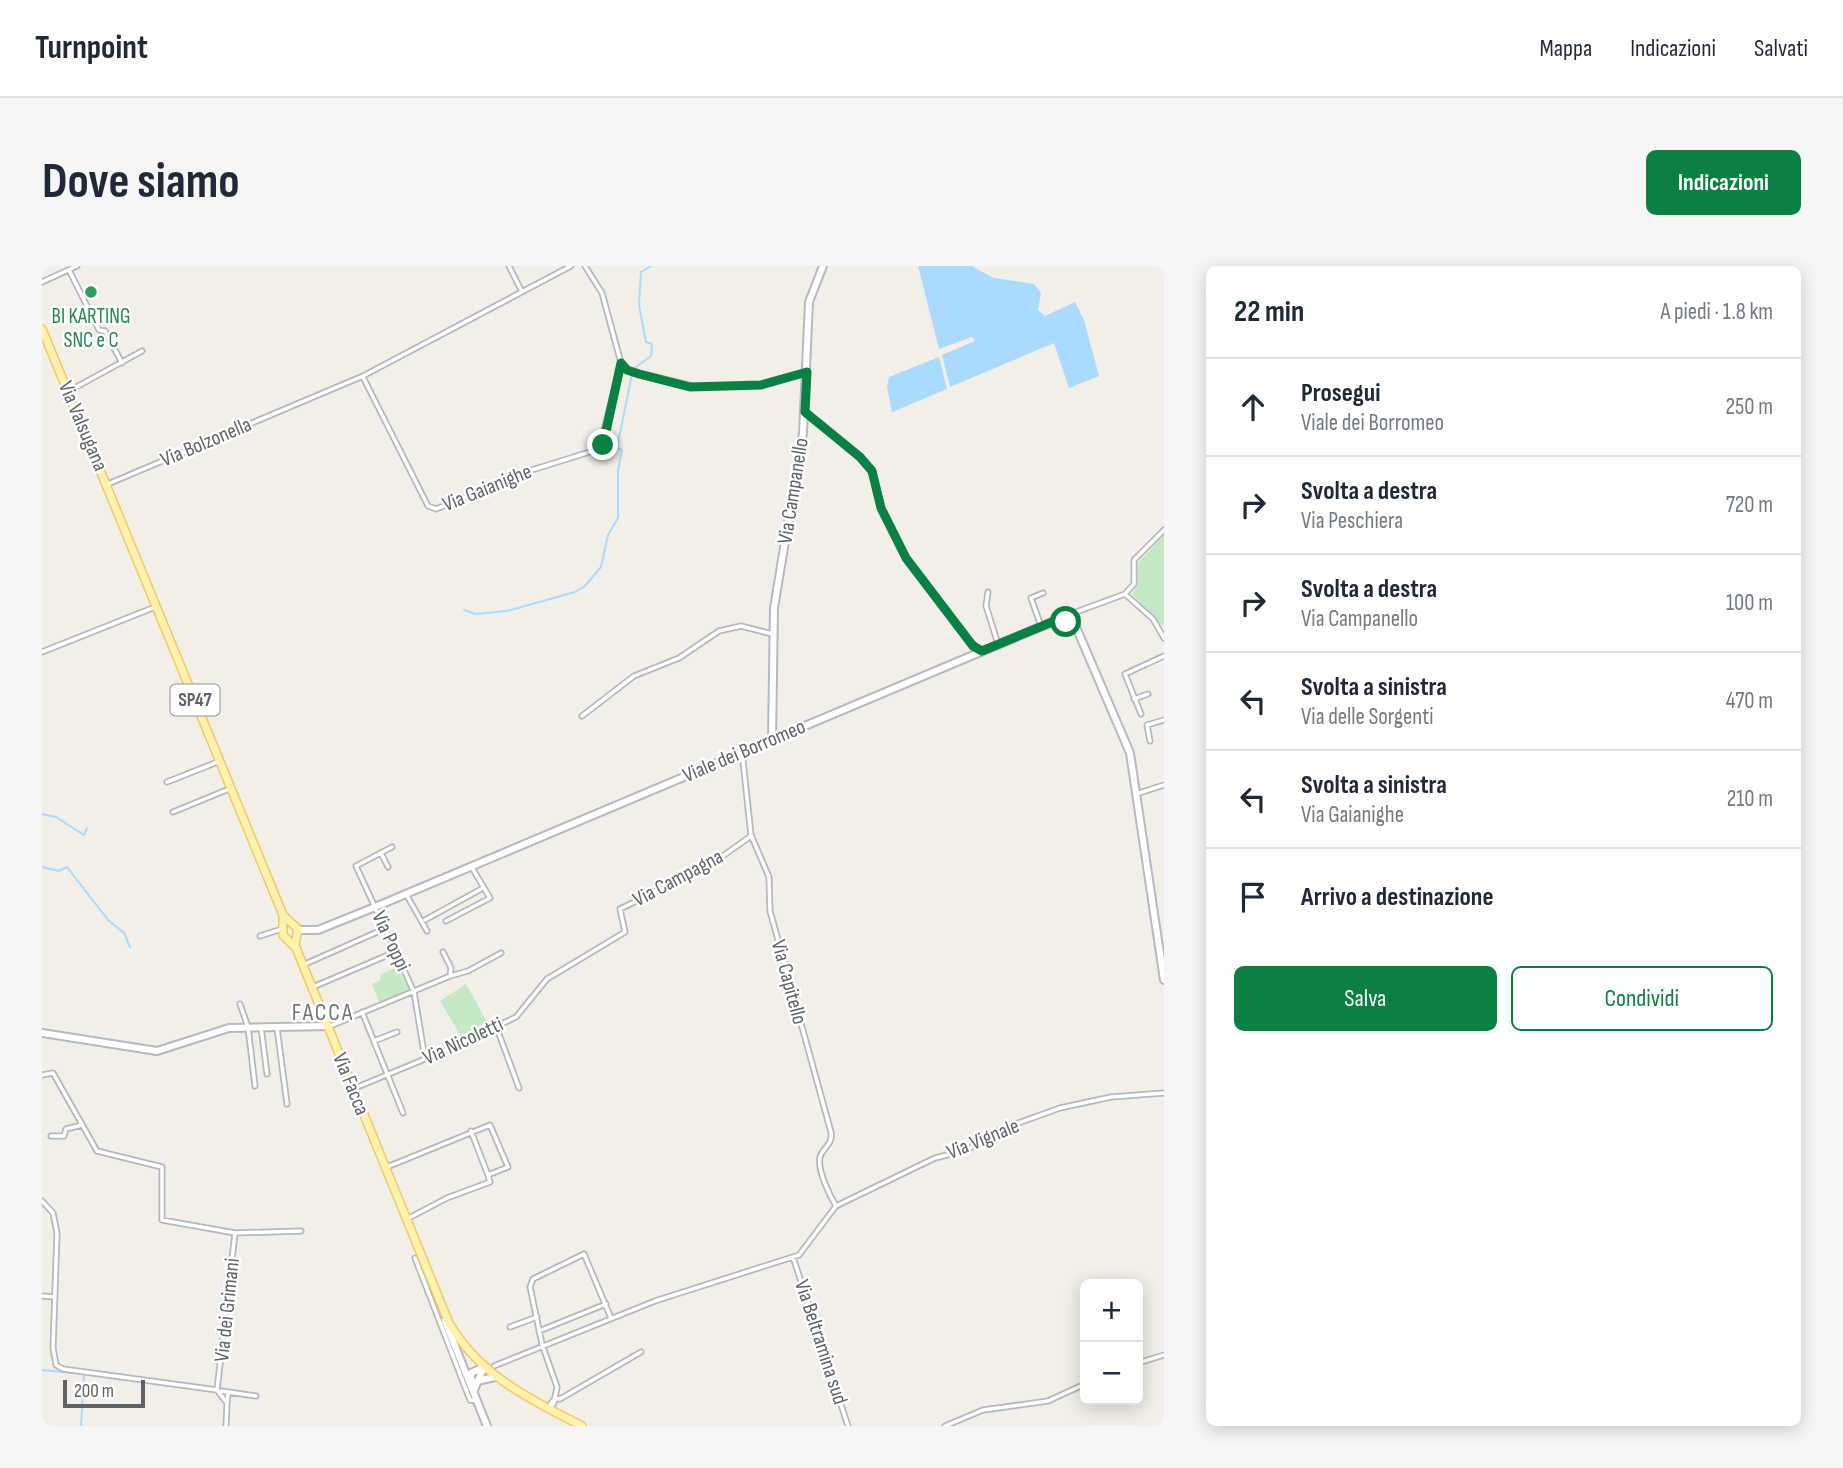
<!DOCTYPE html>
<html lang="it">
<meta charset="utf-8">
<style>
body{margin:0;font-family:"Sofia Sans Condensed",sans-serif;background:#f6f6f7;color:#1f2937}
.controls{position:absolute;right:21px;bottom:21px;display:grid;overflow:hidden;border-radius:10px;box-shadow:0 4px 18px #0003}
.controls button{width:63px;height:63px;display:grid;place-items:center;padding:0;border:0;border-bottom:2px solid #e0e1e3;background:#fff;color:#1f2937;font:35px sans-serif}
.scale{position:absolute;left:21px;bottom:18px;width:82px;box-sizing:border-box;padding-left:7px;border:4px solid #5f6368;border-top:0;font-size:19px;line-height:24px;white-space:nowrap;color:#5f6368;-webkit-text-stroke:5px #fff;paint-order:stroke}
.stop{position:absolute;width:21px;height:21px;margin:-16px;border:5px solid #0b8043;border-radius:50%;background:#fff}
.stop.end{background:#0b8043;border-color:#fff;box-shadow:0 2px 7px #0008}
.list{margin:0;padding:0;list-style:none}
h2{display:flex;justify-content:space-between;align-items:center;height:91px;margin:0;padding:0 28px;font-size:30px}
h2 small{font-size:23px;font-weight:400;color:#747a83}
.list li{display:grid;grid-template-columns:46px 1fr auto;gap:21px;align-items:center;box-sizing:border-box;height:98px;padding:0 28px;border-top:2px solid #e0e1e3}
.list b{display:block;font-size:26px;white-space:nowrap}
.list p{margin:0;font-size:23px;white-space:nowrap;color:#747a83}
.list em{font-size:23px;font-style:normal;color:#747a83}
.actions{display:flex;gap:14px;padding:21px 28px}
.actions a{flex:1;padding:16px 0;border:2px solid #0b8043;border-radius:10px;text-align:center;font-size:24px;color:#0b8043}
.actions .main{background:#0b8043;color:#fff}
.icon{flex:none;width:38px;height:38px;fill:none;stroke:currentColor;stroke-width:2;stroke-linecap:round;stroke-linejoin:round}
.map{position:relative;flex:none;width:1122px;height:1160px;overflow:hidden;border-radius:10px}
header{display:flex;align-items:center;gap:42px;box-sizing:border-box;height:98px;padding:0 35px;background:#fff;border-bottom:2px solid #e0e1e3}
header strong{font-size:33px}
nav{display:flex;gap:38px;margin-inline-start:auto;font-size:24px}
.intro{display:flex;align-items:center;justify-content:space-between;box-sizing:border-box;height:168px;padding:0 42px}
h1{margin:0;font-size:49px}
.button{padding:18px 32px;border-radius:10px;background:#0b8043;color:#fff;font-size:24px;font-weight:700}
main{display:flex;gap:42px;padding:0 42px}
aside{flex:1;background:#fff;border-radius:10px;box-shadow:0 4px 18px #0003}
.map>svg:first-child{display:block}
.green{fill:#c5e8c5}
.water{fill:#aadaff}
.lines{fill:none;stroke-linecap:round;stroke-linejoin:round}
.stream{stroke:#aadaff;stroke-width:2}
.street-casing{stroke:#b5b8bc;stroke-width:7}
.secondary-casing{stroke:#b6babf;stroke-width:10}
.primary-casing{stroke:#f2c960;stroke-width:10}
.street{stroke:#fff;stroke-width:3.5}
.secondary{stroke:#fff;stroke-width:6}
.primary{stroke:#fff2af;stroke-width:7}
.route{stroke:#0b8043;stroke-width:9}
.leisure-dot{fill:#2e9e5b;stroke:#fff;stroke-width:2.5}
.labels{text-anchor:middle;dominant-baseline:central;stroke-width:5;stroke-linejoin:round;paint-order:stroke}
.shield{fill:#fff;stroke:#8f9295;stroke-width:2}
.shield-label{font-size:19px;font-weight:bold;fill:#5f6368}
.leisure-label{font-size:21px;fill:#27864d;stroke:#fff}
.street-label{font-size:21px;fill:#5f6368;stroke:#fff}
.quarter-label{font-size:24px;letter-spacing:2px;fill:#70757a;stroke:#fff}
</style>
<header>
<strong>Turnpoint</strong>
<nav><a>Mappa</a><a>Indicazioni</a><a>Salvati</a></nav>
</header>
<div class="intro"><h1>Dove siamo</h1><a class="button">Indicazioni</a></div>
<main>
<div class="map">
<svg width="1122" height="1160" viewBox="0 0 1122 1160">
<rect width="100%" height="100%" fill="#f1efe8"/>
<path class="green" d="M1122,269V358L1119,359L1090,328L1096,318V297Z
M355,701L368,725L337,736L330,718L339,714L338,709Z
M424,718L446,758L420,772L398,735Z"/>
<path class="water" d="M876,0H929L952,12L992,18L999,27L996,44L1003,50L1033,36L1042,54L1057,110L1027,122L1012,77L908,121L900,89L933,75L930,71L897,83Z
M897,91L905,123L850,146L845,121L847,111Z"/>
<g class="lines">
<path class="stream" d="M422,344L433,348L465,345L533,326L543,320L559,301L566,269L576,252V204L580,184L575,182L591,103L609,90L610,78L604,76L597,39L599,6L609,0
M0,548L14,551L42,569L45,562
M0,601L17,605L25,601L66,654L82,667L88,681
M0,1104L42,1108L39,1160"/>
<g class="street-casing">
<path id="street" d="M467,0L480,26
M543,0L560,27L579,97L585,104L655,121L719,119L763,107
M27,4L57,64L63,65L80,97
M0,16L35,0
M321,111L386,240L394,243L490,204L557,183L579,97
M27,125L100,85
M763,146L824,197L830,205L839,242L864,292L924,372L940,385
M66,218L321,110L529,0
M946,326L944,340L956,378
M1083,328L1092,318V294L1122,264
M1026,349L1083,328L1111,353L1122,372
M999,360L989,332L1001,327
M0,386L113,341
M1092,433L1106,428
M1099,448L1083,408L1122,390
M540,450L592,410L637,392L677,365L699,360L730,368
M1108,475L1105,459L1122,454
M700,486L709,569L727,611L728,645L789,866C791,879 781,881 778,891C775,904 788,930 794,940
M125,516L178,495
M1094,528L1122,519
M131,546L187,523
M350,581L314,600L372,726L383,793
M339,587L346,601
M364,628L385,665
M383,654L441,622
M404,655L448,632L429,600
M218,670L240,663
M261,699L342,663
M408,710L426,705L459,687
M271,721L353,686
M198,738L206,761L213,820
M320,746L361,847
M454,760L477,822
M219,761L225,808
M286,761L408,710L409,702L401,686
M235,762L245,838
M332,775L355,766
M0,809L11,807L55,885L120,901V954L193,967L175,1124
M313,822L400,786L474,751L505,713L583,666L578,643L668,599L709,570
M9,870H22L24,863L40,859
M345,901L448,859L466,901L446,909L429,865
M0,935L11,947L15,967L11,1082L14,1099L21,1103L175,1124L185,1137L184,1160
M365,953L405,932L448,916L446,909
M193,967L259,965
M751,991L806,1160
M373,992L428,1134L435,1135
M0,1030L13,1031
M468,1061L495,1051
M497,1065L564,1038
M1096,1097L1122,1089
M452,1100L613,1035L757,989L794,940L893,892L925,884L954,865L1018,842L1069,831L1122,827
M179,1125L186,1126L185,1137
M186,1126L214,1130
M507,1140L513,1132L518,1133L599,1086
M507,1142L512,1137L515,1121L500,1078L488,1021L491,1013L542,988L569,1052
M903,1160L941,1144L1006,1135L1043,1118"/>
</g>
<g class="secondary-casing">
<path id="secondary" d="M1023 353a4 4 0 1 1 8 0a4 4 0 1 1-8 0Z
M1031,354L1088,487L1122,714
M730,473L732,342L761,167L767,36L781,0
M256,664H276L333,641L1024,350
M0,767L115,785L187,762L286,760
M403,1055L445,1160
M435,1115L453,1111
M429,1116V1107L442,1101
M432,1124L442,1101"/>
</g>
<g class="primary-casing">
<path id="primary" d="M0,63L241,649V669L254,682L407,1057C438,1110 488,1133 540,1160
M242,650L256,663L253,679"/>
</g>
<use href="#street" class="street"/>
<use href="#secondary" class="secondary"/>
<use href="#primary" class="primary"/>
</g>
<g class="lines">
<path class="route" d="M561,179L579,97L585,104L597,108L648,121L719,119L765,106L763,146L818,191L830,205L839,242L864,292L931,380L940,385L1015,354L1024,356"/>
</g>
<circle class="leisure-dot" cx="49" cy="26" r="7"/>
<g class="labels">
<rect class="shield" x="128.5" y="418.5" width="49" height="31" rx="5"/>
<g class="shield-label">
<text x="153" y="434">SP47</text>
</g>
<g class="leisure-label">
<text x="49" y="50">BI KARTING<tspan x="49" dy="24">SNC e C</tspan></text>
</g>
<g class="street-label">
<text transform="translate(41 160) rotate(67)">Via Valsugana</text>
<text transform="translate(164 176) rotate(-23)">Via Bolzonella</text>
<text transform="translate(445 222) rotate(-22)">Via Gaianighe</text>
<text transform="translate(751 225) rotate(-81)">Via Campanello</text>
<text transform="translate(702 485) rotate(-23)">Viale dei Borromeo</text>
<text transform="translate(636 612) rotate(-28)">Via Campagna</text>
<text transform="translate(349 675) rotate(65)">Via Poppi</text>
<text transform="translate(747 716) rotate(75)">Via Capitello</text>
<text transform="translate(421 775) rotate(-25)">Via Nicoletti</text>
<text transform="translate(309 818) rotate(68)">Via Facca</text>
<text transform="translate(941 873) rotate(-22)">Via Vignale</text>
<text transform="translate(185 1044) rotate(-84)">Via dei Grimani</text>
<text transform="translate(779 1076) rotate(72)">Via Beltramina sud</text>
</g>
<g class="quarter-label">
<text x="281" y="746">FACCA</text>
</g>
</g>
</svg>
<div class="controls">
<button>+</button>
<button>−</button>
</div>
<div class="scale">200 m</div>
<div class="stop" style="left:1024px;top:356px"></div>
<div class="stop end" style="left:561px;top:179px"></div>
</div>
<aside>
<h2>22 min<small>A piedi · 1.8 km</small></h2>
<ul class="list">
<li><svg class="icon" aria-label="ahead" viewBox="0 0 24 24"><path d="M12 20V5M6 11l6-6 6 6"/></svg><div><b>Prosegui</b><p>Viale dei Borromeo</p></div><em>250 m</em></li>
<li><svg class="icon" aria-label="right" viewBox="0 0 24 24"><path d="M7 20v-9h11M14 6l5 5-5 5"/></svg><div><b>Svolta a destra</b><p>Via Peschiera</p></div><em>720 m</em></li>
<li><svg class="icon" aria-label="right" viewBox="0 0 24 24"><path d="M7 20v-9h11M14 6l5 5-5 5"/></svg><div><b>Svolta a destra</b><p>Via Campanello</p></div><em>100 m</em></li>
<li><svg class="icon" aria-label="left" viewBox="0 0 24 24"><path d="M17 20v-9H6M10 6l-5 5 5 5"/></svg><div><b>Svolta a sinistra</b><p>Via delle Sorgenti</p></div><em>470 m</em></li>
<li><svg class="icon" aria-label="left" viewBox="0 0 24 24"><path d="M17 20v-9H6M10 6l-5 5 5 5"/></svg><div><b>Svolta a sinistra</b><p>Via Gaianighe</p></div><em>210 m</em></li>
<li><svg class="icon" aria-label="arrive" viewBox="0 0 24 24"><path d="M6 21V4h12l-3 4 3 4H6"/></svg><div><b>Arrivo a destinazione</b></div></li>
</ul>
<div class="actions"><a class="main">Salva</a><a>Condividi</a></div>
</aside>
</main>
